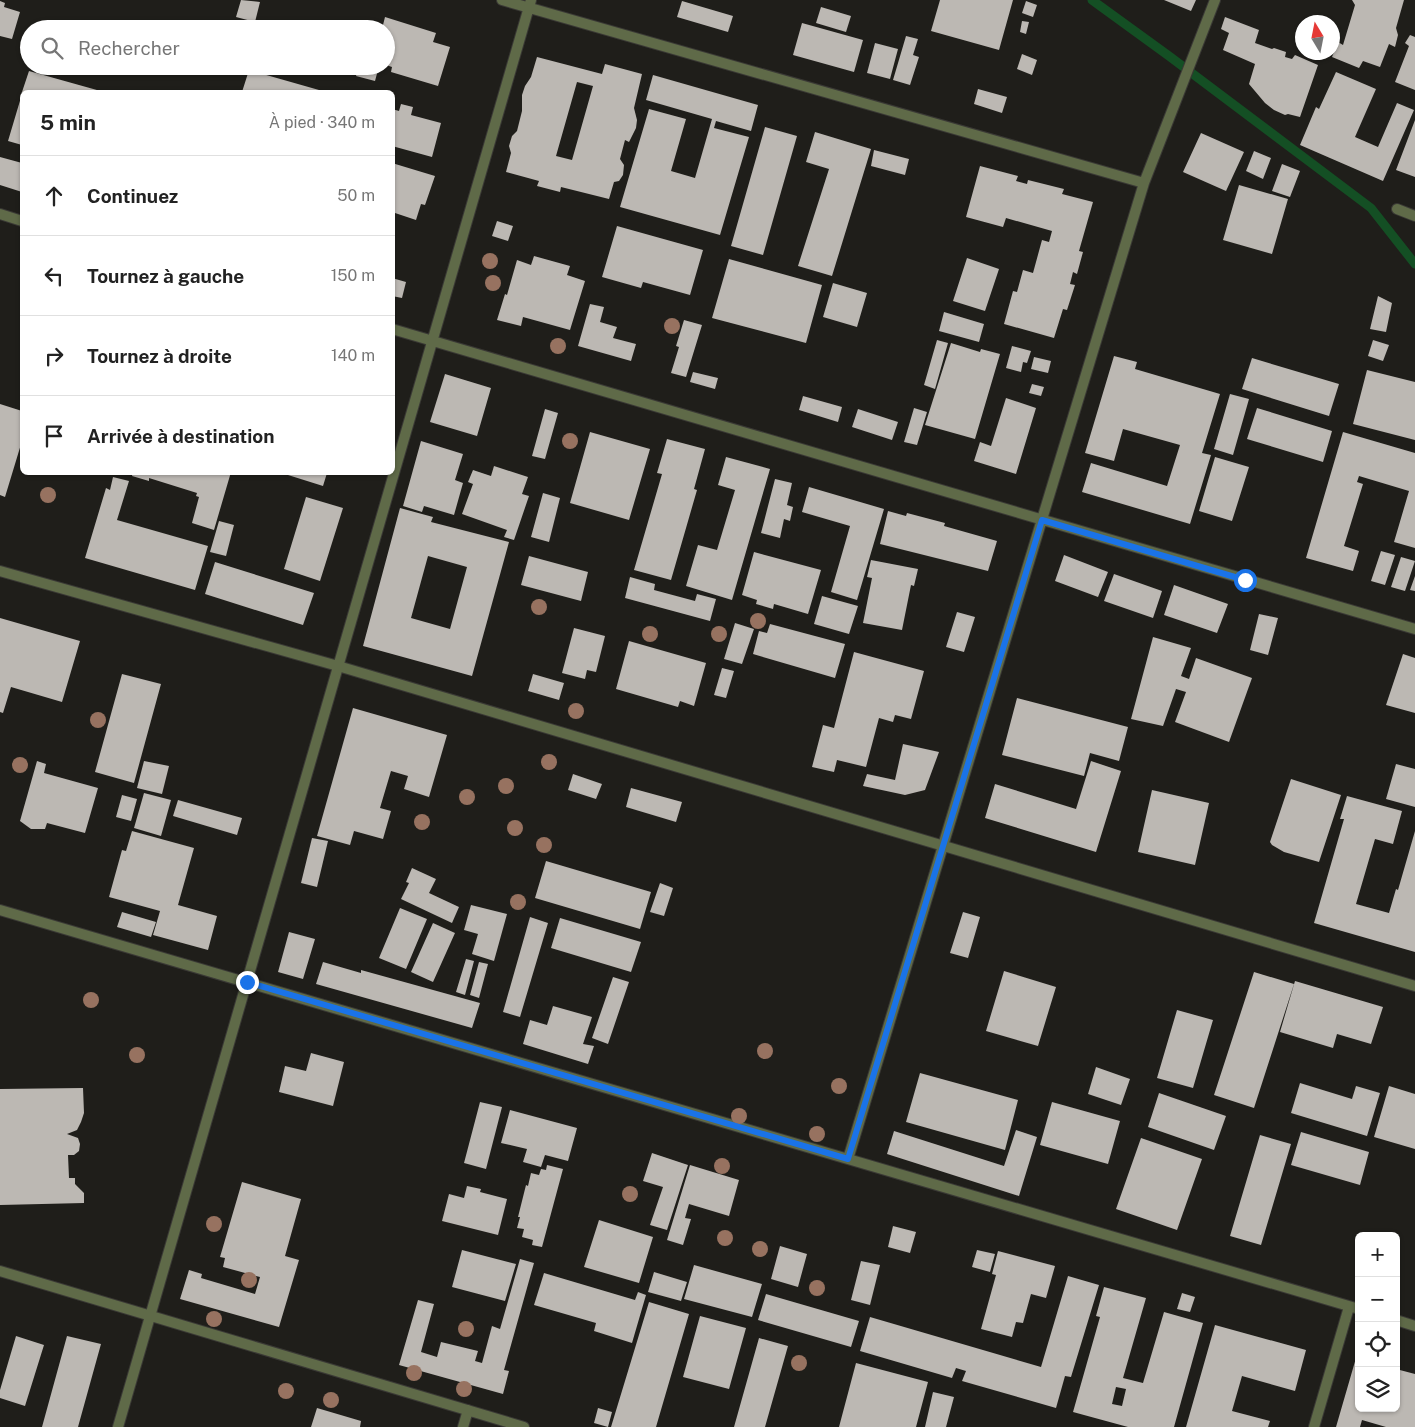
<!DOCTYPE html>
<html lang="fr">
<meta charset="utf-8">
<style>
body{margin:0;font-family:"Public Sans",sans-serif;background:#f6f6f6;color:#222}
.controls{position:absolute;right:15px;bottom:15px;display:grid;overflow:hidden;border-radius:8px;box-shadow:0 1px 4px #0004}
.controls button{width:45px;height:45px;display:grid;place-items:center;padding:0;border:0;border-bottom:1px solid #e0e0e0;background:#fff;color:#222;font:25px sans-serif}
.compass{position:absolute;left:1295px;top:15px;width:45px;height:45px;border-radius:50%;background:#fff;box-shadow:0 1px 4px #0004;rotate:350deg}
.stop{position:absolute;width:15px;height:15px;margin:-11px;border:4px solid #1a73e8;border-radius:50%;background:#fff}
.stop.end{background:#1a73e8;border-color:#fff;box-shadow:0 1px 5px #0008}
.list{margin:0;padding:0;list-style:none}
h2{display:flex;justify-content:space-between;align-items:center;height:65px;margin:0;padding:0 20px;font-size:21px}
h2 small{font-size:16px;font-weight:400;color:#767676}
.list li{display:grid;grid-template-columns:32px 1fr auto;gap:15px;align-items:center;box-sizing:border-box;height:80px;padding:0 20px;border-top:1px solid #e0e0e0}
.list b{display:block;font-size:19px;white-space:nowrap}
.list em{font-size:16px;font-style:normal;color:#767676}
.icon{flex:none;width:28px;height:28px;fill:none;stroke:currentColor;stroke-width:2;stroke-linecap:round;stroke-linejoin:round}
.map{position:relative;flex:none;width:1415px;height:1427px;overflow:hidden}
.search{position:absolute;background:#fff;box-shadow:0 1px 4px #0004;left:20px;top:20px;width:375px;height:55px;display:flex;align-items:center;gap:12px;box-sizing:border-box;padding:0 18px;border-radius:28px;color:#767676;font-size:19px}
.panel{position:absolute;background:#fff;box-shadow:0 1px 4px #0004;left:20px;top:90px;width:375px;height:385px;border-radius:8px}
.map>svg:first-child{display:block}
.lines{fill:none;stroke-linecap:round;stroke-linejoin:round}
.stream{stroke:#144f24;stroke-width:9}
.building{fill:#bcb8b3;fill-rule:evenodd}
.minor-casing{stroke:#3a3935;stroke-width:12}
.minor{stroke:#5f6a48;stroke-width:10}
.tree{fill:#977260}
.route{stroke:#1a73e8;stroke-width:6}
</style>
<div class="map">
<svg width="1415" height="1427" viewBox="0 0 1415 1427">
<rect width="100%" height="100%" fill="#1f1e1a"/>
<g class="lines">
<path class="stream" d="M1092,0L1169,56L1371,208L1415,264"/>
</g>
<path class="building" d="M241,0L260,2L255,22L236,17Z
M940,0H1013L999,50L931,31Z
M1164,0H1196L1191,11Z
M1352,0H1404L1396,28L1398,35L1395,47L1389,44L1380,67L1363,61L1359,68L1332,57L1338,42L1343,45L1355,5Z
M0,1L5,3L4,7L20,12L12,39L0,36Z
M682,1L733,16L728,32L677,17Z
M1026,1L1037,5L1033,17L1022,13Z
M821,7L851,16L846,32L816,23Z
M385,17L436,33L433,42L450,47L438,86L391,72L392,67L386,65V29H382Z
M1225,17L1259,30L1255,43L1272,49L1274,48L1286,52L1285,57L1292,59L1295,55L1318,65L1300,117L1288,114L1285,115L1274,110L1265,103L1249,84L1255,64L1223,50L1229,33L1221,29Z
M257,21L270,25L268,29H255Z
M1022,21L1029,22L1026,34L1020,32Z
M802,23L863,40L854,72L793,55Z
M1410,35L1415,37V90L1395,82L1409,46L1405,43Z
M906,36L918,39L913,55L919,57L910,85L893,80Z
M875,43L898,49L890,79L867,73Z
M1022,54L1037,60L1032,75L1017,69Z
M537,57L602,74L605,64L642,74L634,108L637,120L636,128L629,142L625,140L620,159L624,165L623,175L619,181L614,182L609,199L561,187L560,192L537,186L539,181L506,172L511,153L509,146L512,136L517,131L522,111V95L525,86L531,77ZM577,82L593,86L572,160L556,156Z
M359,66H379L375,81L356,76Z
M249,70L326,92H242Z
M29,71L104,92H22Z
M1336,72L1376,89L1355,137L1378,147L1397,103L1414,110L1383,181L1300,145L1316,107L1319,109Z
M653,75L758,105L751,131L716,121L714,128L749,137L720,235L620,207L649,109L686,119L671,171L695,178L712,119L646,100Z
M978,89L1007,97L1002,113L974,104Z
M22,94V145L8,141Z
M401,104L413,107L411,115L441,123L432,157L392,146V109L399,111Z
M1415,120V177L1396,170Z
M765,127L797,136L763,255L731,246Z
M815,132L871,149L832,276L798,266L829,169L806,162Z
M1201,133L1244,152L1226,191L1183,172Z
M874,150L909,159L905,175L871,166Z
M1254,151L1271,158L1263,179L1246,171Z
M0,157L22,163V192L0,185Z
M392,163L435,176L425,205L421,204L416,220L392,212Z
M1282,164L1300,171L1290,197L1272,191Z
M980,166L1018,176L1016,181L1027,184L1028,180L1064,189L1062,194L1093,202L1079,251L1083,252L1077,274L1073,272L1070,284L1075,285L1067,310L1063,309L1054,338L1004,324L1013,291L1017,292L1023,270L1033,273L1042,240L1049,242L1052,231L1006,218L1003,227L966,217Z
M1239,185L1288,199L1272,254L1223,240Z
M497,221L513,226L508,241L492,236Z
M617,226L703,250L690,295L643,282L641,288L602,277Z
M534,256L570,266L567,275L585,281L570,330L523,317L521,326L497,320L505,294L507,295L517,260L531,265Z
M967,258L999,269L985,311L953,301Z
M729,259L822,285L806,343L712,318Z
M392,278L406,282L402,298L392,296Z
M833,283L867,293L857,327L823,317Z
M1378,296L1392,303L1386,332L1370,329Z
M590,304L604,307L600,322L617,327L613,338L636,344L631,361L578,346Z
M944,312L984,324L979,342L939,331Z
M684,320L702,325L686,377L671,373L679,347L676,346Z
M937,340L948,343L935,389L924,385Z
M1373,340L1389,345L1383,361L1368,356Z
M951,343L980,352L981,349L1000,354L975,439L925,425Z
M1012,346L1031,351L1027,363L1023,362L1021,372L1006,368Z
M1114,356L1137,362L1135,369L1220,394L1202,453L1211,455L1190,524L1082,492L1091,463L1167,486L1180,445L1123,429L1114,461L1085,453Z
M1034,357L1051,361L1048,373L1031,369Z
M1252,358L1339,384L1329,416L1242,389Z
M1367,370L1415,382V440L1353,424Z
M693,372L718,378L715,389L690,382Z
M445,374L491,388L477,436L430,422Z
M1032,384L1044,387L1041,396L1029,393Z
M1230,394L1249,399L1233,455L1214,449Z
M803,396L842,407L838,422L799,410Z
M1006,398L1036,408L1016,474L974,461L980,442L991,446Z
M0,404L22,411V441L5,497L0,495Z
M914,408L927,412L917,445L904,442Z
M1257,408L1332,431L1323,462L1247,439Z
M545,409L558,413L545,459L532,456Z
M858,409L898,422L892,440L852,427Z
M590,432L650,449L629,520L570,503Z
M1343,432L1415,453V548L1394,542L1409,491L1359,476L1357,482L1363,484L1344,546L1359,551L1353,571L1306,558Z
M667,439L705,449L694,489L697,490L671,580L634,570L662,474L657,473Z
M421,441L463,454L455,480L463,483L454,515L424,506L422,512L403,506Z
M726,457L770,469L732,600L686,586L698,545L717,550L735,490L718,485Z
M1215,457L1249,467L1232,521L1199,511Z
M494,466L528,477L522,494L529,496L514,540L504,537L507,530L462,514L473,484L468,482L473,470L491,476Z
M133,472H231L214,530L192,523L199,497L196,496L197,493L149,478V481L132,476Z
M289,472H326L327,473L323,486L288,475Z
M113,477L129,481L117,520L208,546L195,590L85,558L106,488L110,490Z
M775,479L792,483L787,505L793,507L790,521L784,519L780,538L761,533Z
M809,487L884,509L857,600L831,592L850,526L802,512Z
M543,493L560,498L549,542L531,537Z
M306,497L343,508L320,581L284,569Z
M400,508L433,517L431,522L509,542L472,676L363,646ZM428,556L467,567L450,629L411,618Z
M888,511L906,516L907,513L945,523L944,526L997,541L988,571L880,544Z
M219,521L234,525L226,556L210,552Z
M1381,551L1395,555L1385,585L1371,581Z
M754,552L821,570L808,614L774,604L773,609L756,604L757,600L742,595Z
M1064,555L1108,572L1098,597L1055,581Z
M529,556L588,572L581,601L521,585Z
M1401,557L1415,561L1405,591L1391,587Z
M871,560L918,569L914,586L911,585L902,630L863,623L872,578L867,577Z
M215,562L314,593L303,625L205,594Z
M1114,574L1162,591L1153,618L1104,601Z
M1415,576V591L1410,590Z
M630,577L655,584L654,590L695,601L697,594L716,599L710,621L625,598Z
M1174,585L1228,604L1217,633L1164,615Z
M822,596L858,606L849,634L814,624Z
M957,612L975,617L964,652L946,647Z
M1259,614L1278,618L1268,655L1250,650Z
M0,618L80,641L62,702L11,687L3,713L0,712Z
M735,623L754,629L742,664L724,659Z
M770,624L845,644L835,678L753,654L759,631L767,633Z
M574,628L605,636L596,672L587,670L585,679L562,673Z
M1153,637L1191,648L1181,676L1189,679L1196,658L1252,678L1229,742L1175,722L1186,692L1176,689L1163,726L1131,719Z
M629,641L706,663L694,706L680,701L678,707L616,689Z
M854,652L924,671L911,719L895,715L893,722L879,718L866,767L837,760L834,772L812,767L823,725L834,728Z
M1403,654L1415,658V713L1386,705Z
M722,668L734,671L726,698L714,695Z
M122,674L161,684L134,783L95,772Z
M533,674L564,683L559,700L528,691Z
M1017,698L1128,727L1119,761L1090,753L1084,776L1002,755Z
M353,708L447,735L429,797L404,789L408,776L391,771L380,808L391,811L383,839L354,831L350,845L317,836Z
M903,744L939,752L925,790L905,795L863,786L867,774L895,780Z
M37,761L46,764L44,773L98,788L85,833L47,823L45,829H31L20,821Z
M144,761L169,766L162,794L137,788Z
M1091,761L1121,771L1096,852L985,818L995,784L1076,809Z
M1396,764L1415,769V807L1386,799Z
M573,774L602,784L596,799L568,790Z
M1291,779L1341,795L1319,862L1284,852L1272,845L1270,842Z
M631,788L682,802L676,822L626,807Z
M1152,790L1209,803L1195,865L1138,852Z
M144,793L171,800L161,836L134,828Z
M122,795L137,799L131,821L116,817Z
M1347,796L1402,811L1393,844L1375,839L1356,904L1389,913L1396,889L1398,890L1415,831V952L1314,923L1344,819H1340Z
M178,800L242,818L237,835L173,816Z
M132,831L194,848L178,905L217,916L208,950L153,935L160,911L109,897L122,850L126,851Z
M312,838L328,841L317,887L301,883Z
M546,861L651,892L640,929L535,898Z
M412,868L436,879L429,893L459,907L452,923L401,899L409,883L406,882Z
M660,883L673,888L664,916L650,912Z
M471,905L507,914L494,961L472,954L478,934L464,930Z
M400,908L427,919L406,969L379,958Z
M122,912L156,922L151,937L117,927Z
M963,912L980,917L968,958L950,953Z
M530,917L548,923L520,1017L503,1012Z
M560,918L641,942L631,972L551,948Z
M433,923L455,933L433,982L411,972Z
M289,932L315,939L303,979L278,972Z
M466,959L474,961L465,995L456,992Z
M323,962L361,973V970L480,1003L472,1028L316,984Z
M479,962L488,964L479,998L470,995Z
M1004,971L1056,987L1038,1046L986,1031Z
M1254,972L1294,984L1254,1108L1214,1095Z
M613,977L629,982L608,1044L592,1038Z
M1295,981L1383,1007L1371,1044L1337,1034L1333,1048L1280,1032Z
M553,1006L592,1017L583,1044L594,1046L588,1064L523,1044L530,1020L547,1025Z
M1177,1010L1213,1020L1193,1088L1157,1078Z
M311,1053L344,1062L333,1106L279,1092L285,1066L306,1071Z
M1096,1067L1130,1079L1121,1105L1088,1094Z
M920,1073L1018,1100L1005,1150L906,1122Z
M1300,1083L1352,1099L1356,1086L1380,1093L1367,1136L1291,1113Z
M1389,1086L1415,1094V1149L1374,1137Z
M83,1088L84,1113L81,1122L77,1130L67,1134L78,1138L80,1144L79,1151L74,1155H68L69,1178H75V1184L84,1193V1203L0,1205V1089Z
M1159,1093L1226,1116L1214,1150L1148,1127Z
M480,1102L502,1107L486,1169L464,1163Z
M1052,1102L1120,1121L1108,1164L1040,1145Z
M510,1110L577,1128L568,1161L545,1155L541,1167L523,1162L527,1149L501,1143Z
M1016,1130L1037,1137L1019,1196L887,1154L894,1131L1004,1166Z
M1301,1132L1369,1152L1360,1185L1291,1165Z
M1260,1135L1291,1144L1261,1245L1230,1236Z
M1141,1138L1202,1159L1177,1230L1116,1209Z
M652,1153L688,1165L667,1230L650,1225L663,1187L643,1181Z
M547,1165L563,1169L542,1247L532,1245L533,1240L522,1237L524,1229L517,1228L520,1217H518L526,1185L528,1186L531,1173L539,1175L541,1169L546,1170Z
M690,1165L739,1180L729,1216L689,1204L685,1218L691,1219L683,1245L667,1240Z
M242,1182L301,1199L285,1256L299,1260L279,1327L180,1299L189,1270L202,1274L201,1278L255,1294L260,1277L223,1267L225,1258L220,1257Z
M467,1186L481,1189L480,1192L507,1199L498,1235L442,1221L449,1194L464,1198Z
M599,1220L653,1237L639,1283L584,1267Z
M893,1226L916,1232L910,1253L888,1247Z
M780,1246L807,1254L798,1287L771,1279Z
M462,1250L516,1264L505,1301L452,1287Z
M977,1250L995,1254L990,1272L972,1267Z
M998,1251L1055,1266L1046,1298L1031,1294L1023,1323L1016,1322L1012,1337L981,1329L996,1275L992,1274Z
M520,1259L534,1263L504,1370L509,1371L503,1394L399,1365L418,1300L434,1304L421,1352L437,1357L441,1342L478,1351L475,1361L482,1363L492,1326L500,1329Z
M861,1261L880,1265L870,1305L851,1300Z
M694,1265L762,1284L752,1317L684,1299Z
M654,1272L687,1282L681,1301L648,1292Z
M544,1273L635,1300L638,1292L646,1295L632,1343L594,1331L596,1323L534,1305Z
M1068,1276L1099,1285L1071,1377L1065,1376L1056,1408L962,1381L966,1371L956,1368L952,1378L860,1351L870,1317L1041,1367Z
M1104,1287L1146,1298L1123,1378L1143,1383L1164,1312L1203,1323L1174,1427H1128L1073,1412L1100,1317L1096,1316ZM1116,1387L1126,1389L1122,1406L1112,1404Z
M1182,1293L1195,1297L1190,1312L1177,1309Z
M766,1294L859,1321L851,1347L758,1320Z
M649,1302L689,1314L656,1427H611Z
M700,1316L746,1328L729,1389L683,1377Z
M1215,1325L1306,1350L1295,1391L1242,1376L1232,1411L1270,1421L1268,1427H1186Z
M16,1336L44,1345L25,1406L0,1398V1390Z
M67,1336L101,1344L78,1427H42Z
M759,1338L788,1346L765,1427H734Z
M1356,1358H1359V1408H1396V1369L1415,1374V1427H1386L1362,1420L1360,1427H1336Z
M856,1363L928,1382L916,1427H839Z
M933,1392L954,1397L946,1427H925Z
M317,1408L361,1421L360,1427H311Z
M598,1408L612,1412L608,1427L594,1423Z"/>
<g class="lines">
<g class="minor-casing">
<path id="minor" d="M502,0L1144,183
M1397,209L1415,216
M0,214L22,221
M392,329L1415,629
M0,571L338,666L1415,986
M0,910L1359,1309
M848,1159L1144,183L1215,0
M0,1271L524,1427
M1396,1320L1415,1326
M118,1427L531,0
M463,1427L468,1410
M1314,1427L1349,1307"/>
</g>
<use href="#minor" class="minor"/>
</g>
<g class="tree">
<circle cx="490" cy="261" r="8"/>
<circle cx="493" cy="283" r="8"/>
<circle cx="672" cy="326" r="8"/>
<circle cx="558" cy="346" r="8"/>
<circle cx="570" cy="441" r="8"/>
<circle cx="48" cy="495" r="8"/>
<circle cx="539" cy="607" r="8"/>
<circle cx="758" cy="621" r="8"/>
<circle cx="650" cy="634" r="8"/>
<circle cx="719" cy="634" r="8"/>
<circle cx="576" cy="711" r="8"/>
<circle cx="98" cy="720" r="8"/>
<circle cx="549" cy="762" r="8"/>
<circle cx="20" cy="765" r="8"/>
<circle cx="506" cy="786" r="8"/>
<circle cx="467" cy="797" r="8"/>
<circle cx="422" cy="822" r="8"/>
<circle cx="515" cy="828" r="8"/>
<circle cx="544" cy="845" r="8"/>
<circle cx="518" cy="902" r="8"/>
<circle cx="91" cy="1000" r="8"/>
<circle cx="765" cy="1051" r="8"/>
<circle cx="137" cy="1055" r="8"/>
<circle cx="839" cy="1086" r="8"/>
<circle cx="739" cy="1116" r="8"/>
<circle cx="817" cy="1134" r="8"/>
<circle cx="722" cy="1166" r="8"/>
<circle cx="630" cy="1194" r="8"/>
<circle cx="214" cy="1224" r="8"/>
<circle cx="725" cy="1238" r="8"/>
<circle cx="760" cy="1249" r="8"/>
<circle cx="249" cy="1280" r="8"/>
<circle cx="817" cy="1288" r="8"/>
<circle cx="214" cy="1319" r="8"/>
<circle cx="466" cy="1329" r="8"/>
<circle cx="799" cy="1363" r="8"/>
<circle cx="414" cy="1373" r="8"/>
<circle cx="464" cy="1389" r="8"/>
<circle cx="286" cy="1391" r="8"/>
<circle cx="331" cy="1400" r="8"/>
</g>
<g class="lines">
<path class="route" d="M247,982L848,1159L1042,520L1245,580"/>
</g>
</svg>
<div class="controls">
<button>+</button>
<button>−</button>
<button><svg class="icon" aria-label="locate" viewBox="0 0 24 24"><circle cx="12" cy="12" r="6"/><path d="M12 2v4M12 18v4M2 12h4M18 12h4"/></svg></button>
<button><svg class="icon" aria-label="layers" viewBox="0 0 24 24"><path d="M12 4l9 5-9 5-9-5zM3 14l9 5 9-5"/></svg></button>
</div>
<svg class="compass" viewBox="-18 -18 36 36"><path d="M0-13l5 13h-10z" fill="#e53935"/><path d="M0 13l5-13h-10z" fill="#767676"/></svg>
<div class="stop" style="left:1245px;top:580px"></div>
<div class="stop end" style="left:247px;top:982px"></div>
<div class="search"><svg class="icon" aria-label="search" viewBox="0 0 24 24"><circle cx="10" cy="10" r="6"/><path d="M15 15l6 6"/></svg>Rechercher</div>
<section class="panel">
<h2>5 min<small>À pied · 340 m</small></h2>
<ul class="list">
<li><svg class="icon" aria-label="ahead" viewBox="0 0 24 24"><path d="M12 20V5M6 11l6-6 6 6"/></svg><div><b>Continuez</b></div><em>50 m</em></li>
<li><svg class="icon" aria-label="left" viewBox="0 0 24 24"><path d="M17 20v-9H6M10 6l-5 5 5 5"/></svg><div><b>Tournez à gauche</b></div><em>150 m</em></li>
<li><svg class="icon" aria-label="right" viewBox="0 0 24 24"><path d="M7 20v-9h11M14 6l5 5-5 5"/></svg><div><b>Tournez à droite</b></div><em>140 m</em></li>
<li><svg class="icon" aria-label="arrive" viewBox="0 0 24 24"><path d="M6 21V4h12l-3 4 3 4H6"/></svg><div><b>Arrivée à destination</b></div></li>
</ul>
</section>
</div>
